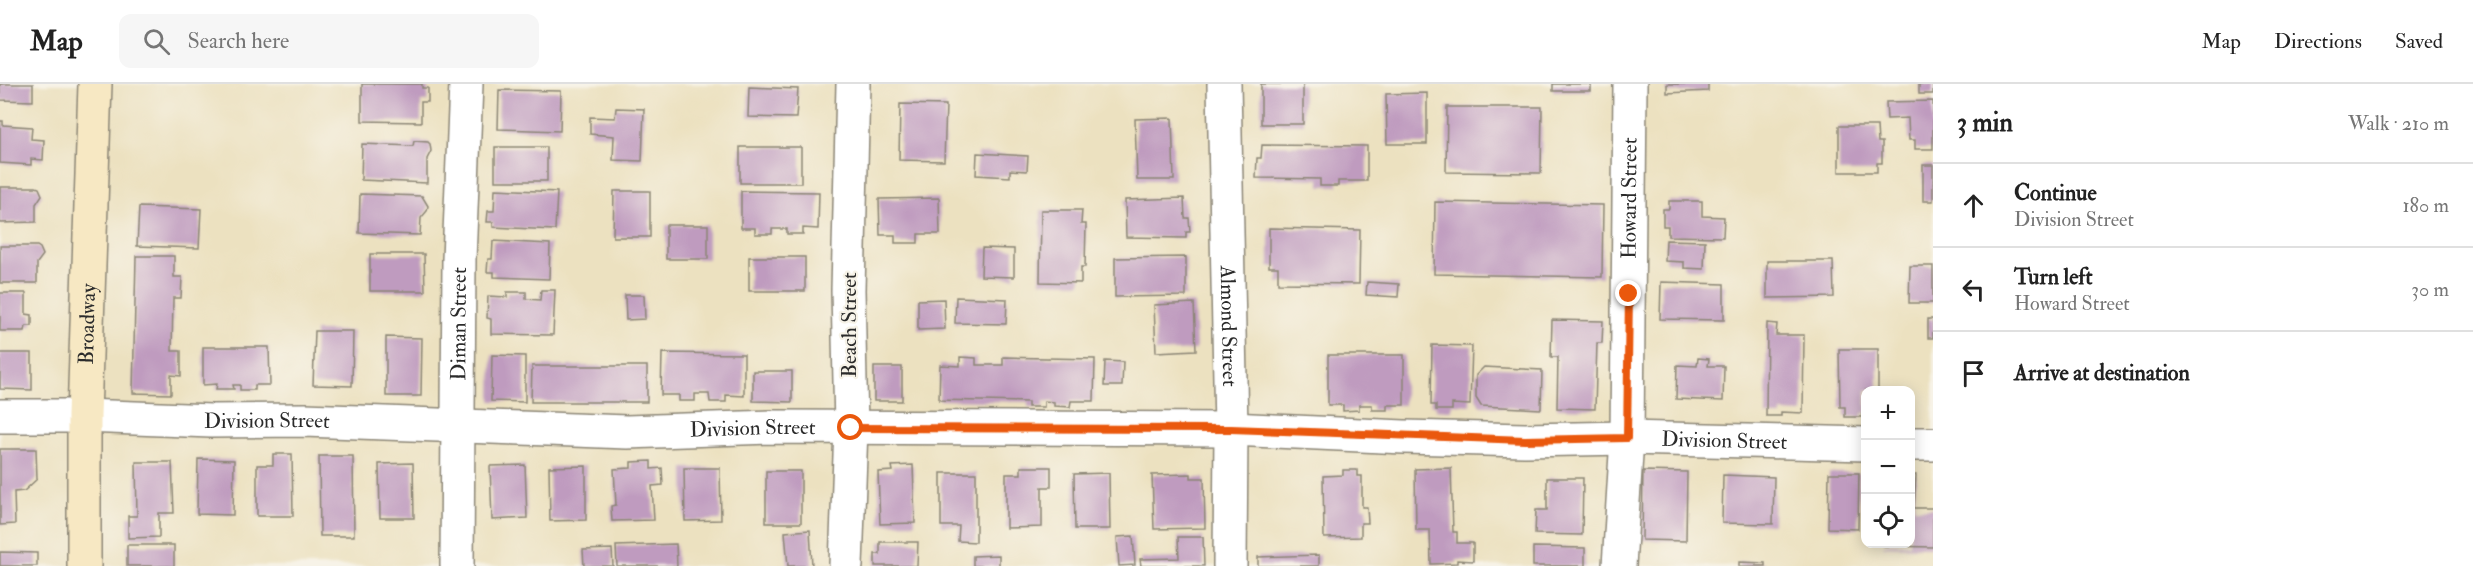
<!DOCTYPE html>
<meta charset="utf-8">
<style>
body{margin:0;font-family:"IM FELL Double Pica",serif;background:#f6f6f6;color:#222}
.controls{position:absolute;right:18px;bottom:18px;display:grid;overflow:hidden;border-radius:12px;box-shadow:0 3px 15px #0003}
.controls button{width:54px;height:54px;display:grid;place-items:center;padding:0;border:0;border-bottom:2px solid #e0e0e0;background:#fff;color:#222;font:30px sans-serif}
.stop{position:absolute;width:18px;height:18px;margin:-14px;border:4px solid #ea580c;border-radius:50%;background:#fff}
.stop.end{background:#ea580c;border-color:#fff;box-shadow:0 2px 6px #0008}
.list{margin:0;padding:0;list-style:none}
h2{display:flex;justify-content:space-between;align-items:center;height:78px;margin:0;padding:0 24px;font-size:26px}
h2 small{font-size:20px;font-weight:400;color:#767676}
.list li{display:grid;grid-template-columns:39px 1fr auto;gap:18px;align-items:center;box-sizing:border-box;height:84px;padding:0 24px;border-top:2px solid #e0e0e0}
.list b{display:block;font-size:22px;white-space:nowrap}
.list p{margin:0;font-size:20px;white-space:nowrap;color:#767676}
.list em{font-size:20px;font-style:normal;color:#767676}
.icon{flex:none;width:33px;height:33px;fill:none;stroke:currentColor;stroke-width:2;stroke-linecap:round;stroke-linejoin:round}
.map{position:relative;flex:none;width:1933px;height:482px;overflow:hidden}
header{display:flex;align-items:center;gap:36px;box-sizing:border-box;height:84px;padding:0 30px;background:#fff;border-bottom:2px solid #e0e0e0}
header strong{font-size:28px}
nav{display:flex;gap:33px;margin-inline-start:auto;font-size:21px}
.search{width:420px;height:54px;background:#f6f6f6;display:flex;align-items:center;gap:15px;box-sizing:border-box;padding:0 21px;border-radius:12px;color:#767676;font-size:22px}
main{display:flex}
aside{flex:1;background:#fff}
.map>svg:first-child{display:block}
.building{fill:#bf9bbf}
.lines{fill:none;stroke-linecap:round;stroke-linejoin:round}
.minor-casing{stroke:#8c8676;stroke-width:36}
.secondary-casing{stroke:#8c8676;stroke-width:36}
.minor{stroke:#fff;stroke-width:33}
.secondary{stroke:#f7e8c3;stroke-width:33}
.route{stroke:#ea580c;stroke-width:8}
.labels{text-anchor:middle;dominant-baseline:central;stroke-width:4.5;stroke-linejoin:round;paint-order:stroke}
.street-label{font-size:21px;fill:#2b2b2b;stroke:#f7f3e8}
</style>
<header>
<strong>Map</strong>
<div class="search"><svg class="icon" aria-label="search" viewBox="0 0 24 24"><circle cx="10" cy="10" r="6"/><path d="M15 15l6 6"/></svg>Search here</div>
<nav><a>Map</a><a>Directions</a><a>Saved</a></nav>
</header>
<main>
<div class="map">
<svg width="1933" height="482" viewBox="0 0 1933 482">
<rect width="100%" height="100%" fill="#f7f3e8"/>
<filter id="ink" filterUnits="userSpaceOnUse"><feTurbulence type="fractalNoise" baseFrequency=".0167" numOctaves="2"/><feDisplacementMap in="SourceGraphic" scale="12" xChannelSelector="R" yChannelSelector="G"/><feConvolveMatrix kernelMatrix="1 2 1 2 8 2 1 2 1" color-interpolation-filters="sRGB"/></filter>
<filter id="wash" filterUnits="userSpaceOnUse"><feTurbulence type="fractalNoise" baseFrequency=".008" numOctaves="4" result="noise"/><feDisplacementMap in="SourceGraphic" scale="24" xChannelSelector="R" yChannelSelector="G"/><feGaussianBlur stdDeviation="1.35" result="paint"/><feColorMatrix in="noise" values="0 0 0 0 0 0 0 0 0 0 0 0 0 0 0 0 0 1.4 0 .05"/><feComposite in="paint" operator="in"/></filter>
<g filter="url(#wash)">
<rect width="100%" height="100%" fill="#ece1c0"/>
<g id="blocks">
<path class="building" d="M0,0H33V17L0,16Z
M362,0H422V4H428V18H421V38L362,37Z
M1261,0H1303V40H1261Z
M1553,0H1591V7H1553Z
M1667,0H1708V7L1667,9Z
M1919,0H1933V10H1919Z
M749,3L798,5L796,34L748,33Z
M499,6L561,7L560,47L498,45Z
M1427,9V60H1387L1386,10Z
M1933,17V65H1915V56H1909L1908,34L1887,35L1886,18Z
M900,20L946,21L944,77L899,76Z
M1447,23H1542L1541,89L1446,88Z
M616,24L644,25L642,77L613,76L614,52L590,50V33L615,34Z
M1172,34L1174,96H1137L1135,35Z
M0,37H3V41L32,43L31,55L44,56L43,76L31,75V81L0,79Z
M1839,42H1877L1878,58H1882V79H1877V88H1839Z
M414,57L428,58L430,60L431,67L427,75V99L361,96L362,60L413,62Z
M1262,61L1367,62V97H1338V102H1320V95L1256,94L1257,74H1261Z
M495,63H547V97H495Z
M740,63H801V99H740Z
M977,69L1028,72L1027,87L1010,86V93L976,91Z
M1923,81H1933V117H1923Z
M0,103H36L39,104L42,111L36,120V138L0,139Z
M495,105L557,108L555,146L493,143V138H487L488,127H494Z
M614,107H650V153H613Z
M741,107L819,108L818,145L803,144V150H787V145H772V150H755V144H741Z
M360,110L422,112L428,122L427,127L421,134L420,151L359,149Z
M939,114L940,150H918V159H895V151H880L879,115Z
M1184,114L1185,134H1189L1190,148H1186V154L1126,153L1125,116Z
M1669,117H1702V132L1724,133L1723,153L1668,152V142H1663V125H1669Z
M1435,118L1603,121L1602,193L1434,190Z
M139,123L201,125L199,164L137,162Z
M1041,126H1082L1081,140H1086L1085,183H1081V199L1040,198Z
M666,141H708V175H666Z
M1269,144L1360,146L1359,200L1278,199V183H1269Z
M1666,156L1705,157L1704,185L1684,184V178L1665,177Z
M493,157L550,160L549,195L494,193V188H487L488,175H492Z
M0,162H37L40,164L43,171L37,179V199H0Z
M982,164L1014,165V193L981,192Z
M370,170H424L425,207H370Z
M136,172H174V193H182L181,214H173L172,267H181V292L171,291V310L133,309Z
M749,173H805V207H749Z
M1186,173V212L1115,213V174Z
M1767,177H1833L1834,213L1767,214Z
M1910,182H1933V219H1909Z
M1367,198L1399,200L1398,213L1366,211Z
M1661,198L1724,200V236L1660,235Z
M541,206H555L553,251L491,250V235L487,234L488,212L507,213V208H526V215L540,216Z
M0,209H26V230L32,231V242H26L25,247H0Z
M625,211H644L645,235L626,236Z
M956,213L1007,215L1006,240L955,239Z
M944,215L945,245L918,246V216Z
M1194,219L1196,266L1156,268L1154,221Z
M1928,235H1933V254H1928Z
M1552,236L1603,237L1602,259H1597L1595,325L1557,324L1558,273H1551Z
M1767,239L1777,240L1776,251H1804L1803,329L1781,328V332H1766Z
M315,247H353L352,302L313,301Z
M386,253L422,254L421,312H386Z
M1432,261L1472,262L1470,321L1452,320V326H1436V321H1431Z
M203,263H269L270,301H255V306H240V301H233L234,305H216L217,300L203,301Z
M1839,265H1878V306H1866V329H1862V333H1845V323H1840Z
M0,269H32V306L0,305Z
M662,269L744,270V312L726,311V318H710L709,310H695V317H679V311H661Z
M492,271L525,272V318L491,317Z
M1328,271H1404V321H1387V326H1372V321H1359V326L1343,327V321H1328Z
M960,273L976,274V281H1003V273L1095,275L1094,317H1071L1070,323L1054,322V318L1044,317V323H1028V318L939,316L940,281L960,282Z
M1698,274L1709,275L1708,282H1724L1723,317L1676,315L1677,281L1697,282Z
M1105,277L1123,278L1122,302H1104Z
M532,282H647V318H531Z
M874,283H902V317H874Z
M1484,283L1542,286L1541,325L1481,322L1476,314V291Z
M753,287H792V318L753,317Z
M0,365H36L37,395L24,407L14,408L15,440L0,441Z
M273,370H292L293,432H257V381H273Z
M319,372H353L354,452H320Z
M198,375L234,376L233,431L197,430Z
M651,377V385L662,384L663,401L652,402L654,436L612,437L611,422L616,421L614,385L631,384V378Z
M136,378H172L174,429H159V453L128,454V432H137Z
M413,379L414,434H380L379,380Z
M525,381L527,434L492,436L490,382Z
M913,381L915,439L880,440L878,388L893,387L892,382Z
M586,382V436L550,437L549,383Z
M1021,383H1051V403H1042V443L1006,444V390H1021Z
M684,384H720L721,436L685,437Z
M1451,384L1453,448H1457V459H1473V477L1457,476V479L1431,480L1430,446H1416L1415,385Z
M1343,386H1357V392H1362V423H1367L1368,439H1361V453L1324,454L1323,392L1343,391Z
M766,387H801V439H766Z
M1643,387L1687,388L1686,457L1642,456Z
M941,389H976V458L958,457L959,442H941Z
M1109,389L1110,445H1075L1074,390Z
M1829,389H1859L1858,445L1828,444Z
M1191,390V394H1204L1205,444L1154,445L1152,391Z
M1723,391L1774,393L1773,440L1722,439Z
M1910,391H1916L1914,424H1933V463L1884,462V460H1910Z
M1547,394H1583L1582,451L1535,450L1536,426H1547Z
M810,446L812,482H788L785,448Z
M1133,452L1135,481L1119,482L1117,453Z
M1178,453H1203L1204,482H1141L1140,475L1179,474Z
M880,458H918L917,482H875V470H880Z
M676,460L677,482H617L616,462Z
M127,461H174V482H127Z
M1533,463L1585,464V482H1533Z
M612,465L613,482H584L583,466Z
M0,468L37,469V482H0Z
M999,471V482H973V472Z
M1319,471V482H1258V473Z
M1739,478L1765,479V482H1739Z"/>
</g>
</g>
<g filter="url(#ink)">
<use href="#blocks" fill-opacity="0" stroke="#8c8676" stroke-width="1.5"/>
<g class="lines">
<g class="minor-casing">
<g id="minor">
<path id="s1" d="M1224,0L1231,345L1230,482"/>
<path id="s2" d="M0,332H84L211,337L305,336L627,348L772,343L1231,345L1404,353L1525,356L1627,354L1866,360"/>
<path d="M1910,360H1933"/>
<path id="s3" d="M457,482L459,175L466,0"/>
<path d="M846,482L851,344L848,206L853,0"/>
<path id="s4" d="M1619,482L1627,354L1630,0"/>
</g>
</g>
<g class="secondary-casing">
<g id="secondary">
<path id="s5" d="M84,482V332L95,0"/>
</g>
</g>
<use href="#minor" class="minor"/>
<use href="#secondary" class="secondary"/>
</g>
</g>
<g class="lines" filter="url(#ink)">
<path class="route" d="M851,344L1231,345L1525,356L1627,354L1629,210"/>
</g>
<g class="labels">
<g class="street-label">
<text stroke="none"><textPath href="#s4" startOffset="368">Howard Street</textPath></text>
<text stroke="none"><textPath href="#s5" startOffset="242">Broadway</textPath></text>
<text stroke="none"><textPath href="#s3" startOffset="242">Diman Street</textPath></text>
<text transform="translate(849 241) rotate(-90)">Beach Street</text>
<text stroke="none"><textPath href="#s1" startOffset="242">Almond Street</textPath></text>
<text stroke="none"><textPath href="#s2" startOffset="267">Division Street</textPath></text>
<text stroke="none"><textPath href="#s2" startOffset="753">Division Street</textPath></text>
<text stroke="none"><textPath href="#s2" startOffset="1725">Division Street</textPath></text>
</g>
</g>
</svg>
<div class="controls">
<button>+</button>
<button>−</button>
<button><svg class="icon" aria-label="locate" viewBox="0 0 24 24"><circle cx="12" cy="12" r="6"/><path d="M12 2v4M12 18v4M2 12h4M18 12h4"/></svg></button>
</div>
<div class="stop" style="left:851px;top:344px"></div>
<div class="stop end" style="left:1629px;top:210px"></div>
</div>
<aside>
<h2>3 min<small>Walk · 210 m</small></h2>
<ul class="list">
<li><svg class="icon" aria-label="ahead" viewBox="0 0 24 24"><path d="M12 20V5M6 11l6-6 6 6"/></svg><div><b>Continue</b><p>Division Street</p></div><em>180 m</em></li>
<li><svg class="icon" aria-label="left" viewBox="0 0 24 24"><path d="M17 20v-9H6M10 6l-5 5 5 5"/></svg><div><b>Turn left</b><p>Howard Street</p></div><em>30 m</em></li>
<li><svg class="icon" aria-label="arrive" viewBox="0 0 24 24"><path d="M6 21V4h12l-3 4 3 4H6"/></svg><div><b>Arrive at destination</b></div></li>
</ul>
</aside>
</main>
